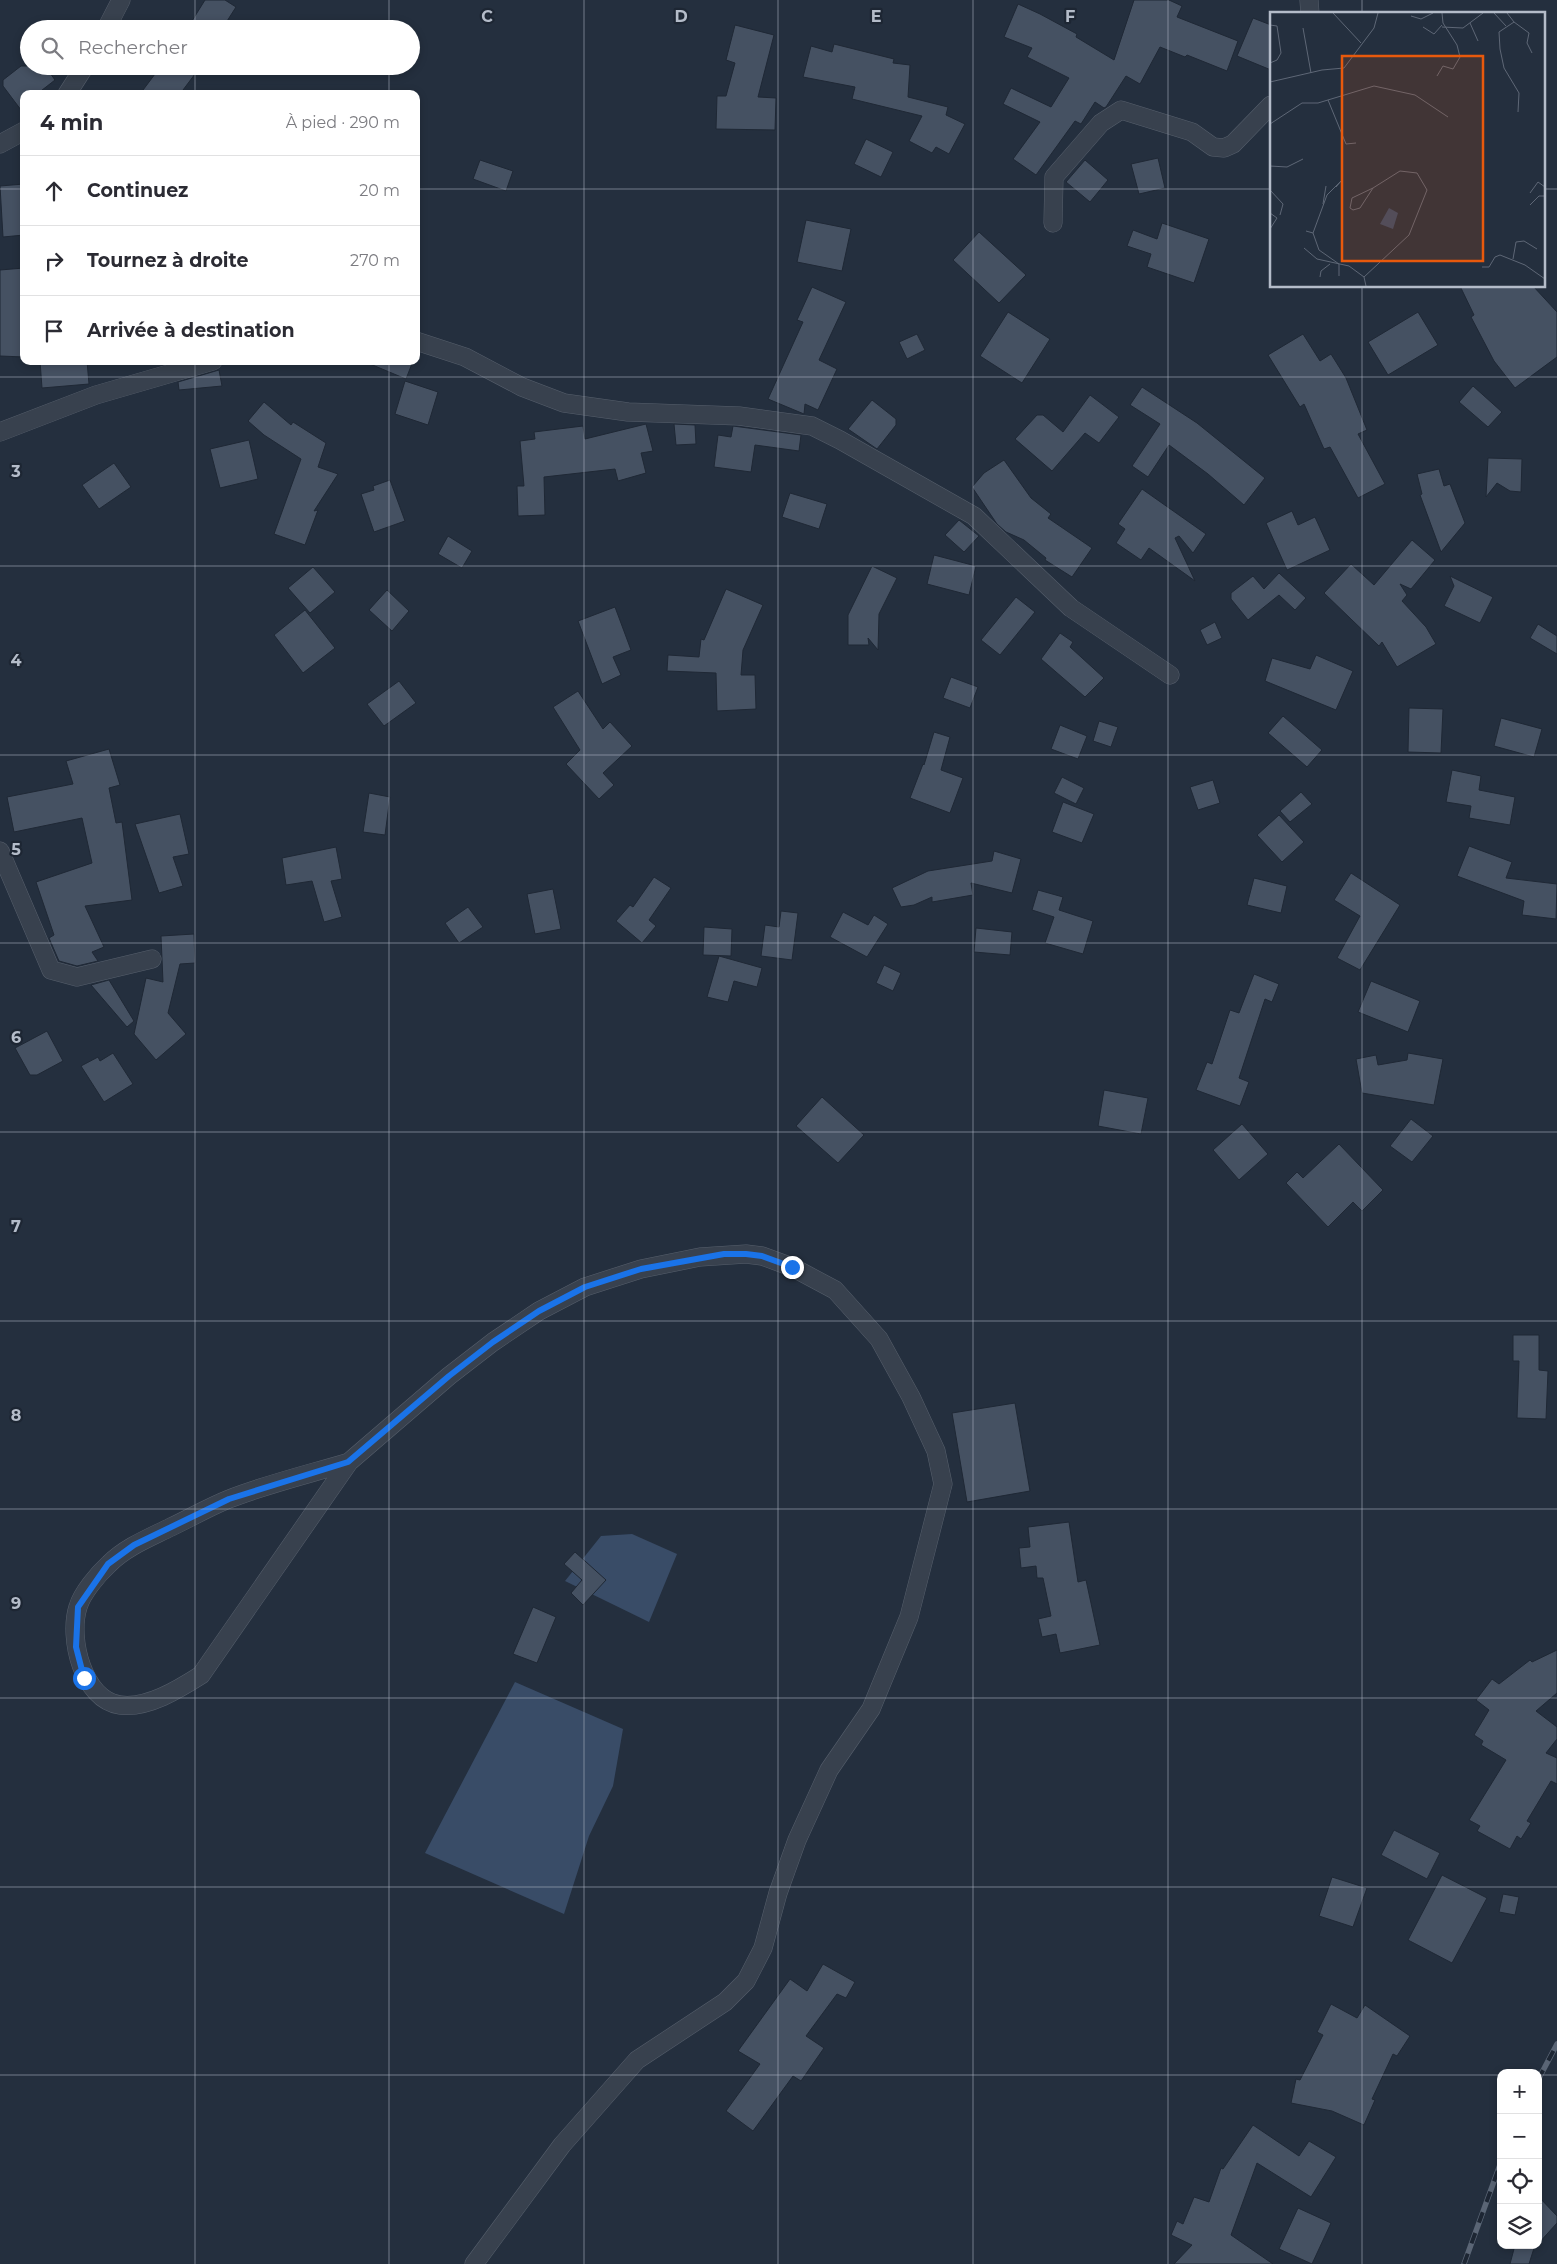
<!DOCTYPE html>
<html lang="fr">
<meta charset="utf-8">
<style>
body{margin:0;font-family:Montserrat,sans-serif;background:#f7f7f7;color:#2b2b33}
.controls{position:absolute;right:15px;bottom:15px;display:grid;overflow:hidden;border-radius:10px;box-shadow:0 2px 8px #0003}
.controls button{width:45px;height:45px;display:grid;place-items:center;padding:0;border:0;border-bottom:1px solid #e1e1e2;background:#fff;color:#2b2b33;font:25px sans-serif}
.stop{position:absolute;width:15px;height:15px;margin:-11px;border:4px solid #1a73e8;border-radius:50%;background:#fff}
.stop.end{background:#1a73e8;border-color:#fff;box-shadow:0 1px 5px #0008}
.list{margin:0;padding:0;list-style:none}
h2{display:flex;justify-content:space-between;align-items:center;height:65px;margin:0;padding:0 20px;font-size:21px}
h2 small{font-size:16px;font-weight:400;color:#7c7c81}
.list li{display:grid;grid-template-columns:32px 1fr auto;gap:15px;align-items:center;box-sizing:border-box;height:70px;padding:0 20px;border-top:1px solid #e1e1e2}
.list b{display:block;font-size:19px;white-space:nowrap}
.list em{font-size:16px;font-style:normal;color:#7c7c81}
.icon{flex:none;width:28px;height:28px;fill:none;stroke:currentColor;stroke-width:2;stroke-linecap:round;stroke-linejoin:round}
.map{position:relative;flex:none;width:1557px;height:2264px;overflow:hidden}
.search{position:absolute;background:#fff;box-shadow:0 2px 8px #0003;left:20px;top:20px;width:400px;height:55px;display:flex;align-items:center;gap:12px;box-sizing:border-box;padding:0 18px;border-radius:28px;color:#7c7c81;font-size:19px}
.panel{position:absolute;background:#fff;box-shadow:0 2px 8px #0003;left:20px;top:90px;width:400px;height:275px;border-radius:10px}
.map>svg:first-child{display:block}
.water{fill:#394c67}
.building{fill:#455162;stroke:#1f2835}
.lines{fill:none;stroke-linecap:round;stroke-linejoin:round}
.minor-casing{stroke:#565f6c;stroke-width:19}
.minor{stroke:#38414e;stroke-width:18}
.rail-casing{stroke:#5a6575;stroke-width:5.5}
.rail{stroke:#1d2633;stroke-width:4;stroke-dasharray:11;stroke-linecap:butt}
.route{stroke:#1a73e8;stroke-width:6}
.grid{fill:none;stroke:#b4bcc9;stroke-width:1;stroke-opacity:0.55}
.inset-road{fill:none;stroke:#5e6776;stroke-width:1}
.view{fill:#e8590c;fill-opacity:0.15;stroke:#e8590c;stroke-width:2.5}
.inset-edge{fill:none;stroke:#b4bcc9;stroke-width:2.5}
.grid-label{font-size:16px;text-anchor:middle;font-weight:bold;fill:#b4bcc9;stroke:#1d2633;stroke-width:4.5;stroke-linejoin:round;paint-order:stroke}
</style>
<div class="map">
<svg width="1557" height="2264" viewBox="0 0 1557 2264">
<rect width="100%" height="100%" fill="#242f3e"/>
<path class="water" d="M632,1534L677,1554L649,1622L565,1581L601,1536Z
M515,1682L623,1729L613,1786L589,1836L564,1914L425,1853Z"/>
<path class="building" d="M205,0H225L236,7L222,29H187Z
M1134,0H1169L1182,6L1177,17L1238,41L1227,71L1187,55L1185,57L1160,47L1140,84L1126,76L1106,107L1104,108L1095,102L1081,124L1075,121L1036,175L1013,159L1040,122L1003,104L1011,88L1051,107L1069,78L1027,57L1032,48L1004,37L1018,4L1040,14L1077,34L1076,37L1114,60Z
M1253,18L1271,25V70L1237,56Z
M735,25L774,35L758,97L776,98L775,130L716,129L717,96H726L735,63L726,60Z
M834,44L894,59L893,63L910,65L908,97L948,107L946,115L965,124L949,154L936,147L932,153L909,141L922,116L852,99L855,87L803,77L811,46L832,52Z
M21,66H45L55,80L37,94H24V114L3,86V80Z
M161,66H201L180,94H140Z
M866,139L893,152L881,177L854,164Z
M1158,158L1165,188L1139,194L1131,164Z
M480,160L513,171L506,191L473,179Z
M1085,160L1108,180L1090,202L1066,182Z
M24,184V235L3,237L0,186Z
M806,220L851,229L842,271L797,262Z
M1162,223L1209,239L1194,283L1147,267L1151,254L1127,246L1133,230L1157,239Z
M979,232L1026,275L999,303L953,260Z
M24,268V357L0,356V270Z
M1460,286H1533L1557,312V357L1515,388L1494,361L1471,317L1474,315Z
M812,287L846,302L819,360L837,369L818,410L805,404L804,414L768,399L803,322L797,320Z
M1008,312L1050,339L1022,383L980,356Z
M1418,312L1438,345L1388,375L1368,342Z
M917,334L925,350L907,359L899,342Z
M1303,334L1320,361L1331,354L1346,378L1367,430L1358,434L1385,484L1358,498L1330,447L1324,449L1304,404L1300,407L1268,355Z
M40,361H87L89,384L42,388Z
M363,361H413L406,379Z
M219,370L222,386L179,390L178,382Z
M405,381L438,392L428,425L395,414Z
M1473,386L1502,412L1488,427L1459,402Z
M1142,387L1197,423L1265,478L1244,505L1208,474L1169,445L1148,477L1132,466L1160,424L1130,405Z
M1090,395L1119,417L1099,443L1085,433L1052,471L1015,439L1037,415H1043L1063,432Z
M872,400L896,419V425L877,449L848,429Z
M264,402L291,425L293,422L326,443L318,467L338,474L314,511L318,510L305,545L274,534L301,459L264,435L248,421Z
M646,424L653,451L641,453L646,473L618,481L615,469L544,477L545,515L518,516L517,486H524L520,441L535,439L534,432L583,426L585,439Z
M674,424L695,425L696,444L676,445Z
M733,426L801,435L799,451L755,445L751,472L714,467L718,435L731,437Z
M249,440L258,479L220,488L210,449Z
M1488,458L1522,459L1521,492L1510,491L1497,483L1486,497Z
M1004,460L1031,498L1051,514L1048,518L1092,548L1072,577L1045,560L1046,558L1024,540L1006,532L997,524L972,487L984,473Z
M114,463L131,487L99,509L82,485Z
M1439,469L1444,486L1450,484L1465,523L1441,552L1420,495L1422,494L1417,474Z
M390,480L405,521L374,532L361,494L374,490L373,486Z
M1142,489L1206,534L1193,553L1179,536L1175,538L1195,581L1149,548L1141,560L1116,543L1125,529L1118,524Z
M790,493L827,504L819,529L782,517Z
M1292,511L1298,525L1315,517L1330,550L1287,570L1266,523Z
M959,520L979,536L964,552L945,535Z
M448,536L472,551L462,568L438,554Z
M1412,540L1435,560L1411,589L1400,584L1407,595L1402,601L1426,627L1436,644L1397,667L1382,642L1379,646L1324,593L1351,564L1374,585Z
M934,555L976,566L969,595L927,584Z
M872,566L897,578L879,614L878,650L868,638L869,645H848V615Z
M313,567L335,592L310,613L288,588Z
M1279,573L1306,598L1295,610L1279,595L1248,620L1231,599V593L1253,576L1264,589Z
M1450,576L1493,597L1480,623L1444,606L1454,586Z
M726,589L763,605L743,650L741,675H755L756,709L717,711L716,673L667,671L668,655L699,657L701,639L704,640Z
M387,590L409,611L392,631L369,610Z
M1016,597L1035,612L1000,655L981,640Z
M615,607L631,650L613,657L621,675L602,684L578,621Z
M305,610L335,648L303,673L274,635Z
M1215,622L1222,638L1207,645L1200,630Z
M1538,624L1557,636V654L1530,638Z
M1060,633L1073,642L1070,647L1104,678L1085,697L1041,659Z
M1316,655L1353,671L1336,710L1265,681L1272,658L1310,669Z
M951,677L978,687L970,708L943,698Z
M399,681L416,703L384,726L367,704Z
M578,691L603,729L610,722L632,746L603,773L614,785L599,799L566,764L580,750L553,707Z
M1409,708L1443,709L1441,753L1408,752Z
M1283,716L1322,750L1307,767L1268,733Z
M1501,718L1542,729L1534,757L1494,746Z
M1099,721L1118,727L1111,747L1093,741Z
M1060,725L1087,736L1078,759L1051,749Z
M934,732L950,737L941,770L963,778L950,813L910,798L923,764L924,765Z
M109,749L120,785L109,788L116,823L122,822L132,900L85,906L104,947L92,952L98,961L77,966L59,961L49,938L54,935L36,882L92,863L82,818L14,832L7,797L73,784L66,761Z
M1452,770L1481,776L1479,790L1515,797L1510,825L1469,818L1471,806L1446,802Z
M1062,777L1084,788L1076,804L1054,793Z
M1213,780L1220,803L1198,810L1190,787Z
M1301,792L1312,804L1290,822L1280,811Z
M369,793L390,797L385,835L363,832Z
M1063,802L1094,814L1082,843L1052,832Z
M180,814L189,854L173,857L183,886L159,893L135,824Z
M1279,815L1304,842L1282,862L1257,835Z
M1469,846L1512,862L1506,878L1557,884L1556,919L1522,915L1524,901L1457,876Z
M336,847L342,879L331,881L342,917L324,922L312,881L286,885L282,858Z
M994,851L1021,859L1012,893L971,883L973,895L932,902V897L914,905L901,907L892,888L928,871L992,861Z
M1351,873L1400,905L1360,970L1337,958L1360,916L1334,900Z
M654,877L671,888L649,920L656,926L642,943L616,921L630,905L633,907Z
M1254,878L1287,886L1281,913L1247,905Z
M553,889L561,929L535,934L527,894Z
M1038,890L1063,897L1059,910L1093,921L1083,954L1045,943L1054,917L1032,910Z
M468,907L483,927L459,943L445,923Z
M781,911L798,913L792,960L761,956L765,925L779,927Z
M843,912L868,925L874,915L888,924L867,957L830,937Z
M704,927L732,929L731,956L703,955Z
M976,928L1012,932L1010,955L974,952Z
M194,934L195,963L180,964L168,1013L186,1034L156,1060L134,1034L146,978L163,982L161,936Z
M719,956L762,968L757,987L734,981L728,1002L707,997Z
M884,965L901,973L893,991L876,983Z
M1254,974L1279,984L1272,1002L1265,999L1239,1078L1249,1082L1240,1106L1196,1090L1207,1062L1212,1064L1230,1010L1239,1013Z
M109,980L134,1021L127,1027L91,985Z
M1371,981L1420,1001L1408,1032L1358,1012Z
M47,1031L63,1061L37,1075H30L15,1048Z
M113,1053L133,1084L104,1102L81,1066L98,1057L100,1061Z
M1408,1053L1443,1059L1434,1105L1362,1093L1356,1059L1376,1055L1378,1065L1407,1060Z
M1104,1090L1148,1098L1141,1134L1098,1126Z
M822,1097L864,1135L838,1163L796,1126Z
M1411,1119L1433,1136L1412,1162L1390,1146Z
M1242,1124L1268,1154L1239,1180L1213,1150Z
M1339,1144L1383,1190L1362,1211L1353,1202L1328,1227L1286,1183L1297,1172L1303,1178Z
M1513,1335H1539V1370L1548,1371L1546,1419L1517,1418L1519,1361H1513Z
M1015,1403L1030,1491L967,1502L952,1413Z
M1069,1522L1078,1582L1086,1580L1100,1645L1060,1653L1056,1634L1042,1637L1038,1619L1051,1616L1043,1578H1037L1036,1566L1021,1568L1019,1548L1030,1547L1028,1527Z
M575,1552L606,1580L583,1605L571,1593L582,1580L564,1564Z
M533,1607L556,1617L537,1663L513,1654Z
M1557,1650V1693L1536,1711L1557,1727V1739L1546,1753L1557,1758V1784L1551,1781L1527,1821L1531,1823L1521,1839L1517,1836L1510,1849L1477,1831L1480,1826L1469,1820L1506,1760L1481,1745L1483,1741L1474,1735L1489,1710L1476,1700L1492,1679L1499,1684L1530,1660L1532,1662Z
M1394,1830L1440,1853L1427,1879L1381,1855Z
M1442,1875L1487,1898L1452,1963L1408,1940Z
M1332,1877L1367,1888L1353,1927L1319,1916Z
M1503,1894L1519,1897L1515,1915L1499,1912Z
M823,1964L855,1982L846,1998L837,1994L806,2036L824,2048L801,2081L793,2076L753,2131L726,2111L760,2064L738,2051L790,1979L807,1991Z
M1331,2004L1357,2018L1365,2005L1410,2036L1397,2056L1393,2054L1372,2099L1375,2100L1364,2125L1332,2111L1291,2103L1296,2079L1300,2080L1323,2035L1317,2032Z
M1253,2125L1299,2156L1309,2141L1336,2157L1311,2197L1257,2163L1231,2235L1273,2264H1174L1192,2245L1171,2235L1177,2221L1183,2224L1194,2197L1209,2202L1221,2168L1223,2169Z
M1538,2196L1557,2216V2223L1538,2244Z
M1298,2208L1331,2223L1312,2264L1279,2249Z
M1515,2245H1535L1529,2264H1510Z"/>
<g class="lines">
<g class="minor-casing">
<path id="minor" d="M1309,0L1310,14
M106,29L121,0
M67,94L85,66
M0,144L24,131
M1053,223L1054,177L1101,123L1121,110L1192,132L1213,147L1224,148L1233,144L1271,105
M416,341L465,357L522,387L564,403L628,412L739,416L812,426L840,440L974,516L1071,608L1170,675
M0,432L96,395L213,361
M0,851L51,970L77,977L152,959
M349,1462C309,1474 267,1484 229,1499C209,1507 190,1518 171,1527C149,1538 126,1547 109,1564C98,1574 82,1593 78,1607C68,1638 83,1700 120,1705C147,1709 179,1689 201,1675L349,1462L449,1376L493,1342L539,1311L585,1287L641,1269L700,1257L746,1254L762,1256L792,1267L835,1290L879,1339L911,1397L936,1451L943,1484L909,1617L871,1709L829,1770L797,1840L778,1893L763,1948L746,1981L725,2002L637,2060L562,2145L474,2264"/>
</g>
<use href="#minor" class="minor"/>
<g class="rail-casing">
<path id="rail" d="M1538,2080L1557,2044
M1464,2264L1501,2162"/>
</g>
<use href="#rail" class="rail"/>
</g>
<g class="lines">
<path class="route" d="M84,1678L76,1647L78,1607L108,1564L134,1545L229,1499L348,1462L449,1376L493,1342L539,1311L585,1287L641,1269L724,1254H746L762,1256L792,1267"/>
</g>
<path class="grid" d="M195,0V29M389,0V29M584,0V2264M778,0V2264M973,0V2264M1168,0V2264M1362,0V14M195,66V94M389,66V94M0,189H24M416,189H1271M1543,189H1557M1362,286V2264M195,361V2264M389,361V2264M0,377H1557M0,566H1557M0,755H1557M0,943H1557M0,1132H1557M0,1321H1557M0,1509H1557M0,1698H1557M0,1887H1557M0,2075H1501M1538,2075H1557"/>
<g transform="translate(1270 12)">
<rect width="275" height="275" fill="#242f3e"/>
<path d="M119,196L128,201L123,217L110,212Z" fill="#394c67"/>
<path class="inset-road" d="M63,1L91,31M224,1L236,14M237,1L244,10L229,20L230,37L234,56L249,81L248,100M141,4L151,7L163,1M244,10L259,21L257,31L262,41M200,11L208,29M0,13L7,14L11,41L7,48L0,51M153,15L164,22L172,13M172,15L193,16L213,1M33,16L41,61M167,64L173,54L183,57L190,45L187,33L173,11L172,1M0,70L52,58L74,56L104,16L108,1M58,88L76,132L86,131M0,112L32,91H48L104,74L145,83L178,105M0,154L17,155L33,147M0,178L13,192L10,203M260,181L268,170L275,175M53,192L56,174M260,193L269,184H275M0,201L7,206L0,217M36,219L43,221L49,238L69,252V264M43,221L57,183L72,168L66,175M34,236L47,247L79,254L94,265M243,247L246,230L254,229L267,237M212,255H219L225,245L230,243L255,253L275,267M50,265L51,259L60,252M96,274L94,265L139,223L157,178L147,161L130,159L103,176L90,196L83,198L80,196L82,186L103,176"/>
<path class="view" d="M72,44H213V249H72Z"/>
<rect width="275" height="275" class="inset-edge"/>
</g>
<g class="grid-label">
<text x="487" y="22">C</text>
<text x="681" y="22">D</text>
<text x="876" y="22">E</text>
<text x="1070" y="22">F</text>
<text x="16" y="477">3</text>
<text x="16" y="666">4</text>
<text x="16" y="855">5</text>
<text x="16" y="1043">6</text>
<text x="16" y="1232">7</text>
<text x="16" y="1421">8</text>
<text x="16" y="1609">9</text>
</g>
</svg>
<div class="controls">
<button>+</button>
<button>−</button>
<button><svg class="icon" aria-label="locate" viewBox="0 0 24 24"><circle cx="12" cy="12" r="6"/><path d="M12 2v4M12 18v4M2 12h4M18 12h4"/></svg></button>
<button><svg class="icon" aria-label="layers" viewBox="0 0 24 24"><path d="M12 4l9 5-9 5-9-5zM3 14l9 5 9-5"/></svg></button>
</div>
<div class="stop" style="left:84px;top:1678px"></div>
<div class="stop end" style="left:792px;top:1267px"></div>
<div class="search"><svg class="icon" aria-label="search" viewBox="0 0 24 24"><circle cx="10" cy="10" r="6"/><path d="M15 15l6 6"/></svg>Rechercher</div>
<section class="panel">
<h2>4 min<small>À pied · 290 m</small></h2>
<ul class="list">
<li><svg class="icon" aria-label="ahead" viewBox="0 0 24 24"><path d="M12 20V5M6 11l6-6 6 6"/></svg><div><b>Continuez</b></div><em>20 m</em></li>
<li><svg class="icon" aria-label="right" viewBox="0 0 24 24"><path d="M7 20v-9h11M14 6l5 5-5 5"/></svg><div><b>Tournez à droite</b></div><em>270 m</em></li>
<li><svg class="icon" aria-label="arrive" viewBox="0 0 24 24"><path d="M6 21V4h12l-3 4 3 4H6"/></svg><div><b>Arrivée à destination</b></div></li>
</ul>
</section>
</div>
